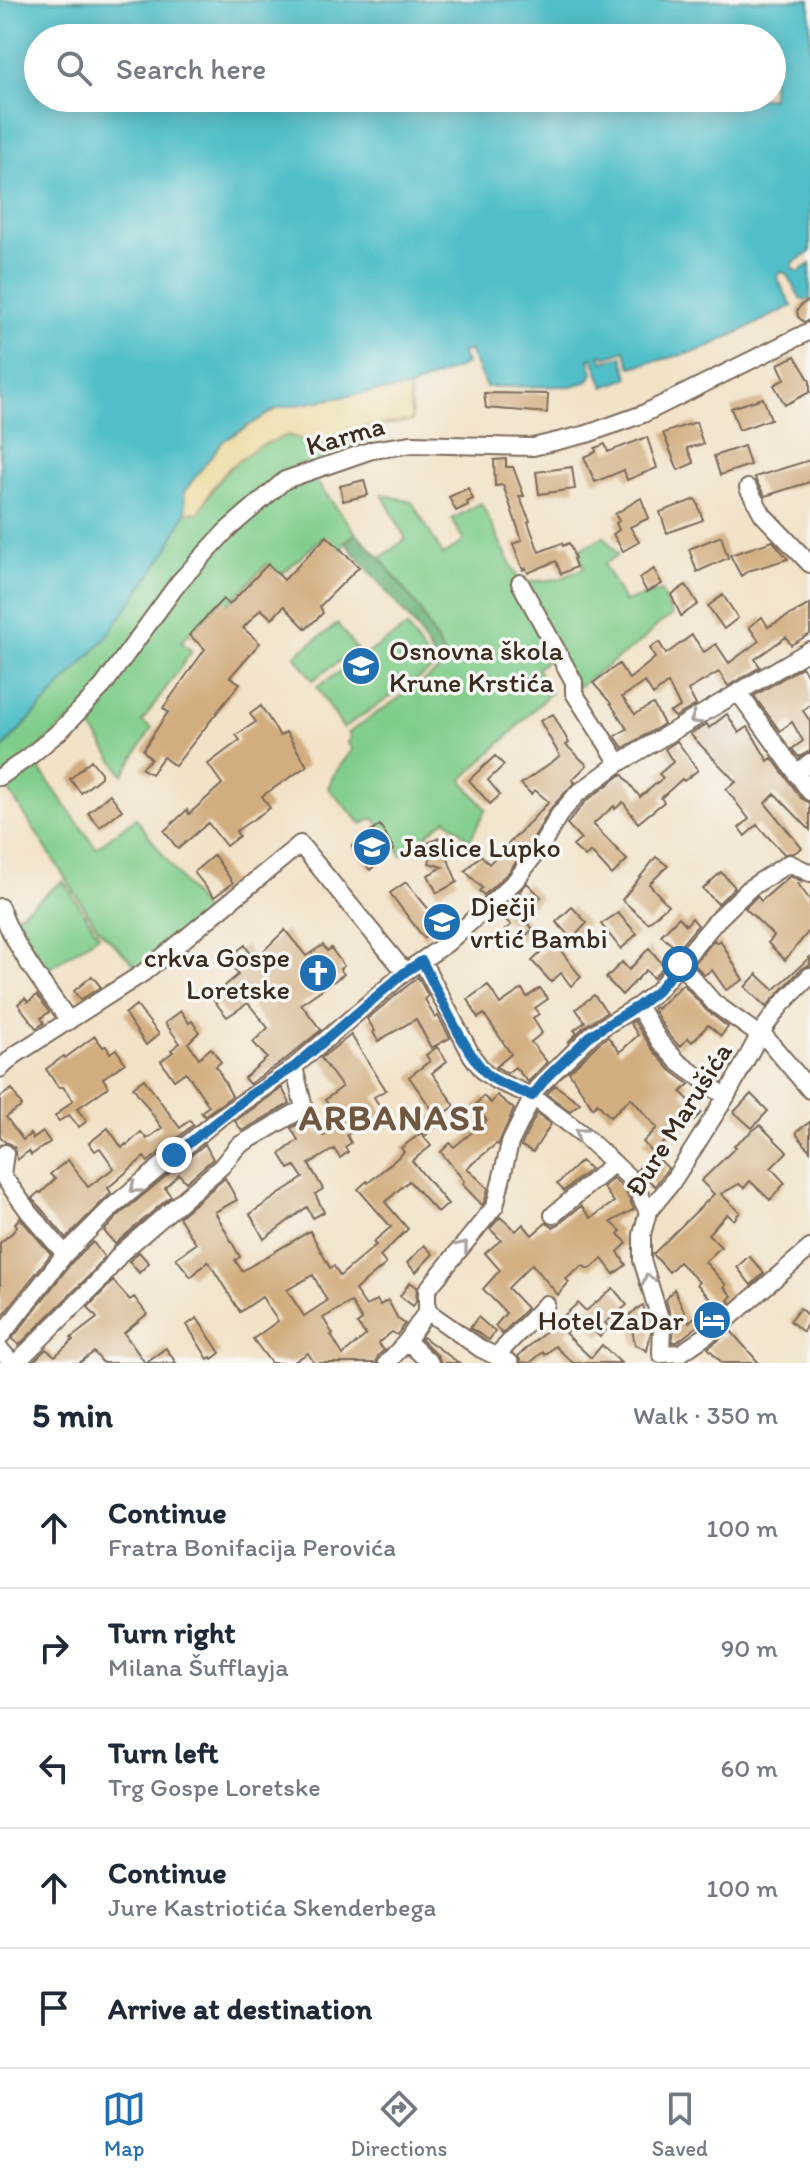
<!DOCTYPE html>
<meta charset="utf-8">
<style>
body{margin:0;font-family:Itim,sans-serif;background:#f2f2f3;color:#1f2937}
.stop{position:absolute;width:24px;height:24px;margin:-18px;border:6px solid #1f6fb2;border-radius:50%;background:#fff}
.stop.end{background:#1f6fb2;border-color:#fff;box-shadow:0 2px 8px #0008}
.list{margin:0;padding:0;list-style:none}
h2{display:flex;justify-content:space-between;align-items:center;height:104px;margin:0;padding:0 32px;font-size:34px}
h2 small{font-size:26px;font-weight:400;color:#747a83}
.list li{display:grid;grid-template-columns:52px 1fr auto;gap:24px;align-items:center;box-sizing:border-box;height:120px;padding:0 32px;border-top:2px solid #e0e1e3}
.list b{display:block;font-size:30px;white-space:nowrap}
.list p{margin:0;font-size:26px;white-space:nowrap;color:#747a83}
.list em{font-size:26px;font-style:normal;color:#747a83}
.icon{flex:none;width:44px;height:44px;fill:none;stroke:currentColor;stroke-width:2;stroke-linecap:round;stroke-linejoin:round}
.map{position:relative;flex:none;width:810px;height:1363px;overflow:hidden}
.search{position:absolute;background:#fff;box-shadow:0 4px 20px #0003;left:24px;right:24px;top:24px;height:88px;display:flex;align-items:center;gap:20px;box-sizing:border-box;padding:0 28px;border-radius:44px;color:#747a83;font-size:30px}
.sheet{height:704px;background:#fff}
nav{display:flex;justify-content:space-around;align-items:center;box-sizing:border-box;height:112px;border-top:2px solid #e0e1e3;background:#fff;font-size:22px;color:#747a83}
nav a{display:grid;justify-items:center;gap:4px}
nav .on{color:#1f6fb2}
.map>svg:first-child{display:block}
.green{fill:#80cd8b;stroke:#5e7c54;stroke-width:2}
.forest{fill:#68b077;stroke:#526d4a;stroke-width:2}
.sand{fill:#eeda9e;stroke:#94825e;stroke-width:2}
.water{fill:#51bfc9;stroke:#467474;stroke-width:2;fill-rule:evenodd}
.building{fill:#d2ad7f;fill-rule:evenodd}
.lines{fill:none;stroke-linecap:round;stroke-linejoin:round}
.minor-casing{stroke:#7b6a5a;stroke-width:20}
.minor{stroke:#fff;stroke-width:16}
.oneway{stroke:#a79f9a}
.route{stroke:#1f6fb2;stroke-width:10}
.labels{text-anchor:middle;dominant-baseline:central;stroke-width:7;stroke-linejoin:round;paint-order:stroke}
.street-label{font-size:28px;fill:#3b2a1e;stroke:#f6f6f2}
.poi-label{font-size:28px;fill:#3b2a1e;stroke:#f6f6f2;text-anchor:start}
.district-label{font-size:36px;font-weight:bold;letter-spacing:2px;fill:#705840;stroke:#f6f6f2}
</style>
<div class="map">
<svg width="810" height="1363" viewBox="0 0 810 1363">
<rect width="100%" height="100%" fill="#f6f6f2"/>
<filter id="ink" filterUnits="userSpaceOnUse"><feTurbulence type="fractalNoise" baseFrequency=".0125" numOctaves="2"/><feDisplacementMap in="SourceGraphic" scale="16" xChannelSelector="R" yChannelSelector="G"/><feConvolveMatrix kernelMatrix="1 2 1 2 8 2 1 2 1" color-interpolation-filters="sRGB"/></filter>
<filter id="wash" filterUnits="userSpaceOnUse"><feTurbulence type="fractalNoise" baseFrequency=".006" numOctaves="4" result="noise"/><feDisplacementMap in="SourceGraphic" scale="32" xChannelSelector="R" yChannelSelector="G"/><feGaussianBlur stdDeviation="1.8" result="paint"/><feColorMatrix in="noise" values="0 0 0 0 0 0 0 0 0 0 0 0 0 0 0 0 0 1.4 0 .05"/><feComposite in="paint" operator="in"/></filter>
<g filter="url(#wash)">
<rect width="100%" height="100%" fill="#f2e2c8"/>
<path class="green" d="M352,432L361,453L309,472L356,533L345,542L340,553L322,538L282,574L267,564L226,606L219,602L181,642L192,651L142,722L152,728L123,775L93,730L76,714L30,756L96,848L136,818L210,919L143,973L98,928L0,777V751L105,639L166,552L186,512H199C217,479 245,443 285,436C295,434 306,443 316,442C327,441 340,435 352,432Z
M382,494L412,502L443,555L464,541L452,519L481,503L520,583L559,579L584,568L579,550L604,536L618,555L604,564L624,602L661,591L672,616L659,624L643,640L578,687L557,654L537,668L551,692L504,740L462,780L486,809L470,840L446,819L402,855L374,818L362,824L328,788L334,774L353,749L347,742L351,738L348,733L437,672L447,661L419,609L380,558L406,539Z
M338,624L356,649L313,680L295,655Z
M407,627L434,668L343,728L317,687Z
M63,881L99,935L38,976L6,924Z"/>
<path class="forest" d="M356,533L380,558L419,609L447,661L440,668L415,626L345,542Z"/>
<path class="sand" d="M409,388L412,421L366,427L314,443L288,435L257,447L229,468L212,488L199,513L186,512L183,492L223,441L278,408L365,393Z"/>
<path class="water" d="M0,0H810V252L793,263L792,267L798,272L810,264V301L801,299L786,273L780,272L777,278L792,306L702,350L631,367L625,350L606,357L603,354L600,355L603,362L622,356L629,378L604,387L593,358L589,359L593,373L589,381L572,386L486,387L469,350L461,353L467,364L409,388L365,393L278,408L223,441L184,492L186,512L166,552L105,639L0,751ZM38,38H772V98H38Z"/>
<g id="blocks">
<path class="building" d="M810,300V320L804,322L798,317L797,311L801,305Z
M795,356L810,381V392L785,405L774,385L785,379L778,364Z
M484,393L548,394L547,413L486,408Z
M763,398L771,419L739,430L731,408Z
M696,422L703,444L687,448L694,463L678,470L663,433Z
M647,437L657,468L627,480L624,470L595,482L584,457L596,452L595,448L605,444L608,452Z
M744,446L750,465L720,475L714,456Z
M506,459V467H513L524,496H519L530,521L528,522L539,552L562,543L563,546L569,543L575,558L573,559L576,567L561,574L556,561L528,573L526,568L523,570L513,544L522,540L503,485L495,486L494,460Z
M810,460V482L765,496L756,481L755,477Z
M572,467L575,489L539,494L536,472Z
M364,480L368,495L343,501L340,486Z
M468,488L473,499L467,502L468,505L456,511L449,497Z
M641,498L649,518L630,527L639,542L623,551L613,534L619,530L616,523L619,521L615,514Z
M696,499L703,520L667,533L660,512Z
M327,536L359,567L320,606L323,613L306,629L284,606L272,619L261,609L243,628L260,643L230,677L240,683L175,766L163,757L151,774L141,768L151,759L143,750L168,712L163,708L205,649L189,635L223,599L229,605L268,564L284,580Z
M721,536L728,558L697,572L689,549Z
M773,541L788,559L748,571L741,576L730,555Z
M654,569L662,584L647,592L639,578Z
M686,585L698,604L681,616L671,595Z
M723,595L738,618L724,629L708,606Z
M810,604V634L791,645L786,637L755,659L760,667L728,686L719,672L688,690L696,705L675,717L670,712L680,707L668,683L653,695L645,682L622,697L635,714L653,704L664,724L623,748L615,736L627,729L609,701L593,683L619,664L629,679L655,658L650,648L659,642L666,654L692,635L704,652L716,644L729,663L759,641L749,627L762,617L768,627Z
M802,667L810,678V705L803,711L810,721V751L799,757L792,749L803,741L792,722L780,731L754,696Z
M261,706L280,736L286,732L307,766L262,796L270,808L236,831L239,836L226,846L208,823L178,849L164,831L187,810L189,814L222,784L208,764L240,740L236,735L256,722L250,714Z
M553,714L569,743L566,745L587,765L572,780L575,782L551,808L533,839L508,873L484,895L479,891L482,888L465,871L481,855L489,864L549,802L535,790L531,794L521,784L560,756L540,721Z
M727,714L739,733L748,727L768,761L772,758L801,798L810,803V830L775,794L765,803L802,848L794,853L784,854L757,825L745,836L739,828L749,819L726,789L736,782L690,734L707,724L709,728Z
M677,741L698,770L684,781L682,779L661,798L664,802L638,823L623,802L615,809L614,806L593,824L627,860L612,875L591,852L585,857L573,846L581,839L567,824L585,802L622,774L640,797L663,778L659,774L673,762L665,749Z
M495,756L504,765L488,780L500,795L490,804L469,780Z
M91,760L101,773V777L81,793L70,779Z
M110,794L122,810L100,827L88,813Z
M380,825L394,849L370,870L352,846Z
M448,834L455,852L447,857L457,882L437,893L428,875L443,867L429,863L432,851L428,843Z
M214,855L233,883L214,897L194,872Z
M656,857L668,866L649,884L668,905L648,923L622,900Z
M721,872L735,887L718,904L703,889Z
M790,876L802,881L798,884L810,900V930L785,960L768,943L774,936L745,908L757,896L761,901Z
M406,882L436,918L439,926L424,938L390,893Z
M527,883L541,897L521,915L533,929L516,945L505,930L511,925L501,915L522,895L519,892Z
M572,907L587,923L572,939L556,922Z
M618,913L637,934L621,949L601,924Z
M679,917L686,925L692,918L698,925L677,950L661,935Z
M285,930L306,956L323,945L327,951L331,948L344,966L340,969L344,974L301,1004L321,1030L287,1058L249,1084L244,1078L267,1058L253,1042L268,1028L248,1003L227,1017L211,997L238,975L235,970L239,969L238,966L244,964L236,952L245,945L254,960Z
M714,940L717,943L720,940L743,980L726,990L712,970L704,975L694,964Z
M548,946L553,951L558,947L581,977L571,986L561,973L551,982L532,961Z
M649,948L664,966L653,978L646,970L622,995L606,978L622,962L629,970Z
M810,957V965L802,968L766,1007L745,987L757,974L774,990Z
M92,976L101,987L80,1000L74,991Z
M418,977L428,996L425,999L435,1018L438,1016L450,1038L431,1048L416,1019L378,1041L373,1032L375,1031L367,1019Z
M683,984L706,1010L728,1027L721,1036L708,1025L692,1042L688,1038L680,1047L669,1035L653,1009L656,1007L657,1009Z
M488,985L500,1004L522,989L527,997L540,988L548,999L535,1008L539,1014L533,1018L542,1033L531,1042L547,1062L528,1082L515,1067L507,1073L496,1067L511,1054L484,1014L478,1018L468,999Z
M37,995L49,1012L41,1018L44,1023L36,1028L18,1004L25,998L28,1002Z
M594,995L607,1012L585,1026L567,1043L577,1033L574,1030L585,1022L576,1009Z
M136,1005L159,1034L146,1045L125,1014Z
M181,1011L189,1023L192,1021L199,1032L188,1043L199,1058L211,1048L221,1062L216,1066L232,1096L204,1116L201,1112L209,1106L186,1072L174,1080L161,1061L173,1052L171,1050L180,1043L165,1023Z
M634,1021L652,1049L670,1070L689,1084L681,1092L701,1113L685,1129L682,1126L653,1153L643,1142L657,1128L631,1098L610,1117L597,1103L593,1108L569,1072L599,1043L608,1037L620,1052L638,1035L630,1023Z
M351,1035L386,1090L374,1097L383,1112L368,1126L366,1123L347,1135L351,1143L345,1147L348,1152L340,1158L334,1149L309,1164L323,1189L315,1194L324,1212L313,1218L307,1207L264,1239L250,1214L303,1178L295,1166L289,1169L280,1154L298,1140L291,1128L304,1121L306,1125L311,1122L318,1134L321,1132L323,1136L342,1122L325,1100L342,1087L321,1058Z
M95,1036L103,1047L106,1046L110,1053L116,1049L125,1063L103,1078L108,1087L77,1109L87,1121L79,1127L69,1115L59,1121L55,1116L73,1100L63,1087H58L46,1069L64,1056L65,1058Z
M437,1047L447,1061L432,1073L455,1106L438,1118L409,1077L430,1061L426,1055Z
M144,1079L180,1128L190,1120L193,1125L148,1162L144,1157L108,1188L111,1193L66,1238L32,1198L39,1192L41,1193L55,1179L50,1174L68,1160L88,1187L114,1168L100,1148L95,1151L89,1143L108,1128L122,1148L126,1144L127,1145L141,1132L147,1139L162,1128L133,1087Z
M555,1085L580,1103L570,1111L547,1094Z
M282,1088L290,1103L242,1131L235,1121Z
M12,1089L22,1106L6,1117L23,1140L30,1134L33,1139L43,1132L50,1142L31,1155L29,1151L17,1160L15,1148L11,1144L5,1142L0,1136V1097Z
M751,1094L768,1111L752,1128L734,1112Z
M497,1095L514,1109L498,1145L496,1144L467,1168L488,1188L485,1201L482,1205L462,1184L464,1181L441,1152L450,1143L454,1147L487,1120L474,1107L483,1096L491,1103Z
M537,1113L551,1124L533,1152L521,1146Z
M432,1115L439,1124L425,1136L418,1129Z
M810,1122V1151L797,1135V1131Z
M760,1125L787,1152L771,1168L785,1183L770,1200L750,1181L744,1188L739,1184L721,1194L740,1212L734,1220L727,1214L708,1234L721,1247L705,1262L726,1285L724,1287L732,1296L728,1300L730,1302L716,1315L715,1313L677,1342H672L674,1329L666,1300L674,1289L689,1322L712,1301L697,1284L699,1282L679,1262L669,1272L653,1254L714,1194L701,1181L736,1147L734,1145Z
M421,1133L431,1146L412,1161L448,1204L438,1213L409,1181L385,1202L408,1229L380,1256L386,1264L355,1290L366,1306L377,1300L380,1305L388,1300L398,1319L405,1324L397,1335L392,1332L378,1343L384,1350L378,1356L376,1363H314L308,1353L292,1363H271L253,1339L278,1321L271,1311L262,1297L240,1312L208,1261L191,1277L176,1258L196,1244L179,1217L225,1178L237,1200L215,1212L240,1257L235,1260L242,1271L310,1231L330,1268L334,1266L340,1276L376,1245L373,1242L391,1227L358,1189L367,1181L368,1183L404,1152L401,1148ZM313,1275L327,1301L304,1316L287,1290ZM351,1302L362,1320L357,1324L366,1335L343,1355L331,1335L333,1334L323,1318Z
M205,1144L213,1159L186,1182L179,1174L165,1188L171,1196L115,1244L104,1231L119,1215Z
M653,1153L668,1168L655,1186L637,1170Z
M581,1161L590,1169L564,1191L557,1184Z
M613,1178L624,1188L634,1209L611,1222L621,1231L618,1234L627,1243L618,1252L626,1265L614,1274L602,1259L590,1269L582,1266L566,1279L569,1282L558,1295L532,1264L508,1288L527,1308L502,1334L495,1326L506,1313L483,1289L500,1270L485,1253L501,1240L490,1229L500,1217L516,1231L523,1224L532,1235L546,1223L553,1227L559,1224L581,1206L591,1218L614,1202L603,1187Z
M20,1218L51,1254L3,1315L0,1312V1243L13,1232L17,1226L15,1223Z
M93,1242L104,1257L92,1273L19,1345L12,1339L73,1261Z
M424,1245L433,1254L416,1272L407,1263Z
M139,1252L149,1263L139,1273L129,1261Z
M749,1256L764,1273L751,1285L737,1267Z
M113,1281L130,1300L134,1297L147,1314L124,1333L145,1363H103L94,1352L79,1363H36L34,1361L46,1349L55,1356L73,1340L71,1338L97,1318L88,1307Z
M410,1282L417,1287L416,1302L413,1306L400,1296Z
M613,1288L627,1305L605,1323L609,1327L600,1337L581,1318L565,1333L591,1358L602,1345L621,1363H573L555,1346L545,1355L543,1352L530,1363L521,1362L518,1356L578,1303L586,1311Z
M643,1305L651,1332L647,1351L635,1344L631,1325L630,1314Z
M800,1308L810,1318L803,1332L790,1321Z
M478,1317L495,1332L489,1340L470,1328Z
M197,1318L220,1353L212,1359L211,1357L208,1359L187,1325Z
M731,1331L759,1363H722L708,1348Z
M423,1337L459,1363H441L438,1356L421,1339Z
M166,1348L176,1363H145Z"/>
</g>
</g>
<g filter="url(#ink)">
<use href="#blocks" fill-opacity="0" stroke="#7b6a5a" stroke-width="2"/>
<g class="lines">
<g class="minor-casing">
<path id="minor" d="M748,488L763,515L810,564
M520,583L574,682V693L619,763
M738,692L810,792
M796,774L810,762
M0,777L30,756L61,730L103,686L179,582L226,531L285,480L372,450L412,444L533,447L587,434L643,414L810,331
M0,907C14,948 44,985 69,1021
M422,961L472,1056L484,1072L495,1080L532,1096L581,1133L633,1181L648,1212
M680,964L714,1003L759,1035
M638,1006L660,1042L678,1062L726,1097
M761,1032L810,1090
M0,1069L15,1055L143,973L300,844L405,972
M5,1153L2,1175L29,1212L65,1254
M553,1215L614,1163
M427,1311L481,1349L510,1363
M0,1337L65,1254L112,1207L218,1119L294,1067L405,972L446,944L484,910L516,880L542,845L559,815L577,794L619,763L810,650
M407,1341L430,1363
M0,1349L12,1363
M661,1354L662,1325L642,1260V1234L648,1212L670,1185L687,1159L726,1097L761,1032L781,1005L810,976
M661,1354L681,1353L720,1326L810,1248
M496,1356L546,1304
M16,1363L100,1280L121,1253L221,1167L238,1146L304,1108L294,1067
M387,1363L407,1341L427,1311V1290L495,1206L510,1143L537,1088L592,1034L638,1006L657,991L717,920L750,888L789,863L810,873"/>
</g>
<use href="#minor" class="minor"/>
</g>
<defs><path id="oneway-chevron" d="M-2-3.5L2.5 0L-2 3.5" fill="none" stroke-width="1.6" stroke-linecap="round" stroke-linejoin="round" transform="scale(2)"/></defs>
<g class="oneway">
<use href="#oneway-chevron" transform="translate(695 719) rotate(149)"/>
<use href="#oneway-chevron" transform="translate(580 1133) rotate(-140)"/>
<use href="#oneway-chevron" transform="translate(135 1188) rotate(140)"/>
<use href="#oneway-chevron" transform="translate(463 1246) rotate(-51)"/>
<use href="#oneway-chevron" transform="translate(648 1279) rotate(-108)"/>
</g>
</g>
<g class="lines" filter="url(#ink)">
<path class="route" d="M174,1155L250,1095L294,1067L405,972L422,961C436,988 469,1063 492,1078C504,1086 520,1090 532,1096L548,1076L592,1034L638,1006L657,991L680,964"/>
</g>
<defs>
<g id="school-disc" transform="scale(2)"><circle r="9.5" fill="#1f6fb2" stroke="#f6f6f2"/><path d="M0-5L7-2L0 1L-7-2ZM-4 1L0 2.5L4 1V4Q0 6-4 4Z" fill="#fff"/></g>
<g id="church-disc" transform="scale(2)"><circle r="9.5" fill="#1f6fb2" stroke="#f6f6f2"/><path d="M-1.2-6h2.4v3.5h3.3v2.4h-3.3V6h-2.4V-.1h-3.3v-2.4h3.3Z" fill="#fff"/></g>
<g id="hotel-disc" transform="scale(2)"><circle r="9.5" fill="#1f6fb2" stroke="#f6f6f2"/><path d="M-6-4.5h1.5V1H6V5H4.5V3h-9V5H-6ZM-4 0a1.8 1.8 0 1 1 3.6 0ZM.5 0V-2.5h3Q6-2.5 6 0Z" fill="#fff"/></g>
</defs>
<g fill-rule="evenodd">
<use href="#school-disc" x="361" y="666"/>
<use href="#school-disc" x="372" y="847"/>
<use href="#school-disc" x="442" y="922"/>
<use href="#church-disc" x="318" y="973"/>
<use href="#hotel-disc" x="712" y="1320"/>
</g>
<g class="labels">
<g class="street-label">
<text transform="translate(345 435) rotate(-16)">Karma</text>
<text transform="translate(678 1119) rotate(-58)">Đure Marušića</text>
</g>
<g class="poi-label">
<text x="389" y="650">Osnovna škola<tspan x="389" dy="32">Krune Krstića</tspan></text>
<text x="400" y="847">Jaslice Lupko</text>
<text x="470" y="906">Dječji<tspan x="470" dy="32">vrtić Bambi</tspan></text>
<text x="290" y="957" text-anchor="end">crkva Gospe<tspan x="290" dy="32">Loretske</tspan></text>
<text x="684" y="1320" text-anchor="end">Hotel ZaDar</text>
</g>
<g class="district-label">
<text x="393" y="1117">ARBANASI</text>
</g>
</g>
</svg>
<div class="stop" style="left:680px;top:964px"></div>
<div class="stop end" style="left:174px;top:1155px"></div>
<div class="search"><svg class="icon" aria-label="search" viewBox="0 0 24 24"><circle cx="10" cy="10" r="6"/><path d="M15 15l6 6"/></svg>Search here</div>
</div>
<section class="sheet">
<h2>5 min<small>Walk · 350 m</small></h2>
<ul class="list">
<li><svg class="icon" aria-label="ahead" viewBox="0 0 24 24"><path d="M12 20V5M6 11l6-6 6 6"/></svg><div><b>Continue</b><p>Fratra Bonifacija Perovića</p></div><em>100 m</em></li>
<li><svg class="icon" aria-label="right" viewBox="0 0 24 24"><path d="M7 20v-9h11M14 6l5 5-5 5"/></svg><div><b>Turn right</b><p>Milana Šufflayja</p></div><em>90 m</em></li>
<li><svg class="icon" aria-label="left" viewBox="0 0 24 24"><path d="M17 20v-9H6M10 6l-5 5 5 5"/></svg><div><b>Turn left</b><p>Trg Gospe Loretske</p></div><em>60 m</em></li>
<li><svg class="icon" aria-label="ahead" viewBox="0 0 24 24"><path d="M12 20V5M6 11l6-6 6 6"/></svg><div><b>Continue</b><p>Jure Kastriotića Skenderbega</p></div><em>100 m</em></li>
<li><svg class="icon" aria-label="arrive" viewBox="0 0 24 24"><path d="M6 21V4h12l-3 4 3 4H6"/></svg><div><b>Arrive at destination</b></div></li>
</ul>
</section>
<nav>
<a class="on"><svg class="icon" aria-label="map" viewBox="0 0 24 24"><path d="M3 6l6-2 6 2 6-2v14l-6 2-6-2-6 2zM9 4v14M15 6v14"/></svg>Map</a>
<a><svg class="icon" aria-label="directions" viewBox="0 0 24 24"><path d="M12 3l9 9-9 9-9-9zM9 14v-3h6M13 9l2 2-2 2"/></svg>Directions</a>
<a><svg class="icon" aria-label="saved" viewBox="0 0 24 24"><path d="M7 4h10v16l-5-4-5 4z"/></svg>Saved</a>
</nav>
